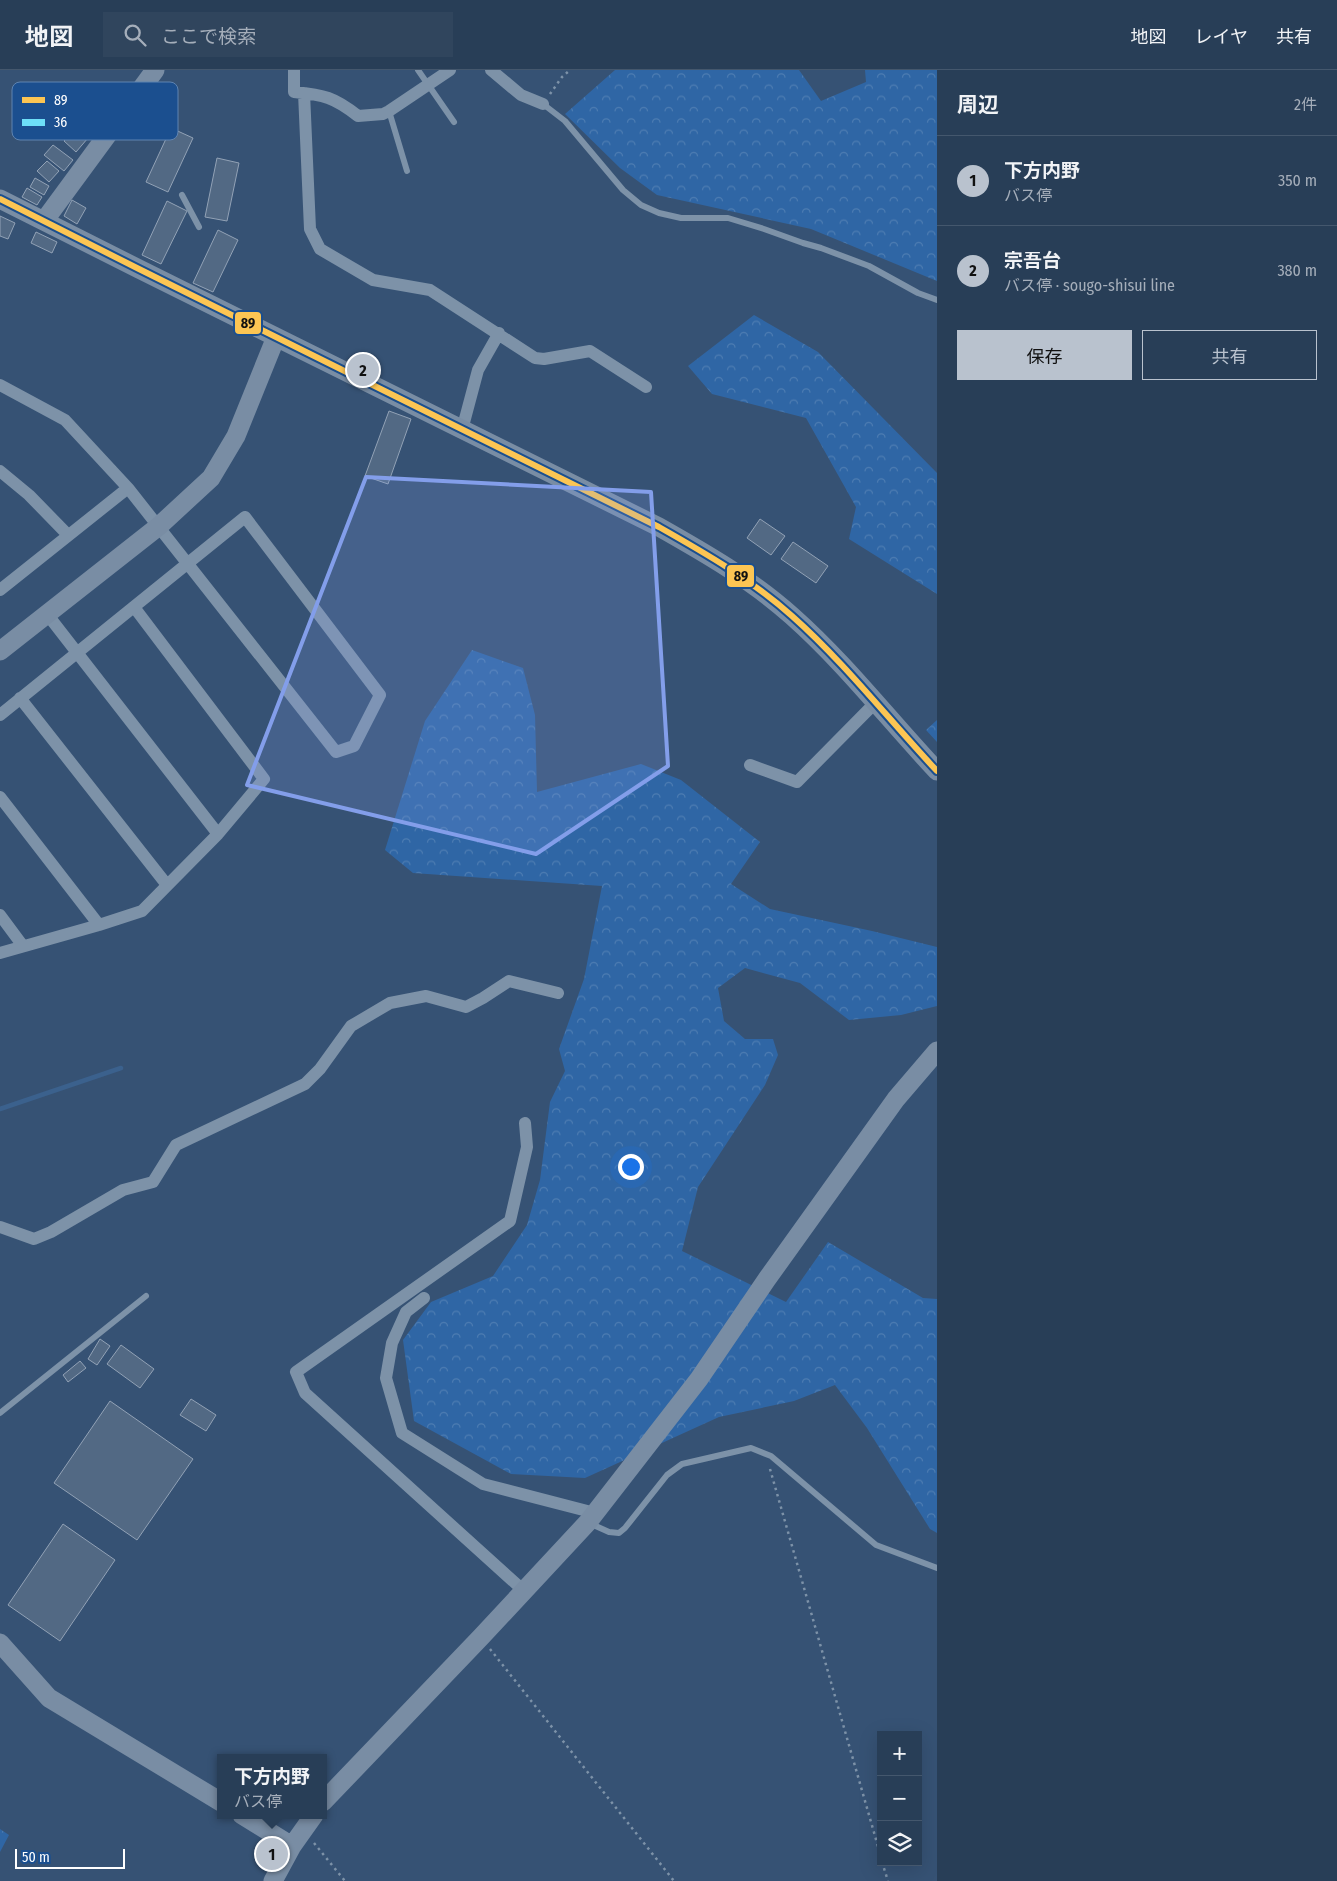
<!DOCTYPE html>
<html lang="ja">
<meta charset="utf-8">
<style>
body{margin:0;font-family:"Fira Sans Condensed","Noto Sans JP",sans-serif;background:#30455d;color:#f1f3f6}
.controls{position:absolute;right:15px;bottom:15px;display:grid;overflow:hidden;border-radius:0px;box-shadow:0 5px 20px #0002}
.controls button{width:45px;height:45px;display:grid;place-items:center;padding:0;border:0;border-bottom:1px solid #44576d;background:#283e57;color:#f1f3f6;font:25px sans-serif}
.scale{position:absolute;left:15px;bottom:12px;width:110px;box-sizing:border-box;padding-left:5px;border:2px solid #fff;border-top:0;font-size:14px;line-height:18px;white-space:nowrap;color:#fff;-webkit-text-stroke:4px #1b4f8f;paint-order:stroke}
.you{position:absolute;left:630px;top:1096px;width:18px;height:18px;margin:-12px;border:4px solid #fff;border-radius:50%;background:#1a73e8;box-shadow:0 0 0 8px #1a73e833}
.badge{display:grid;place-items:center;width:32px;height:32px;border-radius:50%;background:#b9c2ce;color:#111;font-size:16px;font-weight:700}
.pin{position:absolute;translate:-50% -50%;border:2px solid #fff;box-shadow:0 1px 5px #0006}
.popup{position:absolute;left:217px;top:1684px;width:110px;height:65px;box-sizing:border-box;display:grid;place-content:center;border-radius:0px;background:#283e57;filter:drop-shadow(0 1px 4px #0005);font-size:16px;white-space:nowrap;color:#a5aeba}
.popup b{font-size:19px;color:#f1f3f6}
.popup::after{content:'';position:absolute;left:50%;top:100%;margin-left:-10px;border:10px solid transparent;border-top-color:#283e57}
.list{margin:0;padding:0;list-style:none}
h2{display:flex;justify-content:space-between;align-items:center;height:65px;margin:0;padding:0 20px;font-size:21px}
h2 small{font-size:16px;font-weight:400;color:#a5aeba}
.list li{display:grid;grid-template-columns:32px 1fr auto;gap:15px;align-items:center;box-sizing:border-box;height:90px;padding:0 20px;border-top:1px solid #44576d}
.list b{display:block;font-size:19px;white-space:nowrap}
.list p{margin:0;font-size:16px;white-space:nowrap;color:#a5aeba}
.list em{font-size:16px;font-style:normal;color:#a5aeba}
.actions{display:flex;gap:10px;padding:15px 20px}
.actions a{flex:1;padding:11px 0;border:1px solid #b9c2ce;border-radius:0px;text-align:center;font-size:18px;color:#b9c2ce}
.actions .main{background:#b9c2ce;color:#111}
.icon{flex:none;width:28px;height:28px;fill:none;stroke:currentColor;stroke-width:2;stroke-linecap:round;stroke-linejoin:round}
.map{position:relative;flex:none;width:937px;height:1811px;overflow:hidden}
header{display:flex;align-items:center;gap:30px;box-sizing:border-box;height:70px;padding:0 25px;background:#283e57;border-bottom:1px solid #44576d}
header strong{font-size:24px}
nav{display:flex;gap:28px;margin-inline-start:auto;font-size:18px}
.search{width:350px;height:45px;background:#30455d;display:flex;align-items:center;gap:12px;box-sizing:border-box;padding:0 18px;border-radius:0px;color:#a5aeba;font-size:19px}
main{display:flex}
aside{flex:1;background:#283e57}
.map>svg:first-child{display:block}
.forest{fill:url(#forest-crowns)}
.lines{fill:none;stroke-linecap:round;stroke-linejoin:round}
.stream{stroke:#3b618d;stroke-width:4.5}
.building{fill:#526984;stroke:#92a2b6}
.path{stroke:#7d92a8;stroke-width:2.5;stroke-dasharray:2.5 4;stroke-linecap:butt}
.lane{stroke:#7d92a8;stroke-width:6}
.street{stroke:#7d92a8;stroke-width:12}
.secondary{stroke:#798da4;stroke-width:19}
.bus-1-casing{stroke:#1b4f8f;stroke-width:10}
.bus-1{stroke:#fcc553;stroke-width:6}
.marked{fill:#839eea;fill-opacity:0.2;stroke:#839eea;stroke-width:4;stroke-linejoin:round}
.key{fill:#1b4f8f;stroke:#5f84b1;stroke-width:1}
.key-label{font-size:14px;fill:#fff}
.line-badge{stroke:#1b4f8f;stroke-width:2}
.pale-badge-label{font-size:14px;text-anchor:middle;font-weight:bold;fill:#111}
</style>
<header>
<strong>地図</strong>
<div class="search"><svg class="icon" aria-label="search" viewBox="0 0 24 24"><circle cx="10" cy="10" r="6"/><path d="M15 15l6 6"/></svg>ここで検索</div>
<nav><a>地図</a><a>レイヤ</a><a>共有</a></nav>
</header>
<main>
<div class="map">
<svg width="937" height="1811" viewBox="0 0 937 1811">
<defs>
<pattern id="forest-crowns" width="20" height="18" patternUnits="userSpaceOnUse" patternTransform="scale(1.25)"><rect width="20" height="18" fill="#2f66a5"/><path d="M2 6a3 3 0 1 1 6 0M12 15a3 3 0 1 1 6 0" fill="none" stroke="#4e7db2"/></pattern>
</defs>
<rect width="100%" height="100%" fill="#365274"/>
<path class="forest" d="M615,0H799L821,31L866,12L865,0H937V211L811,159L657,125L620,98L565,44Z
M754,245L818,282L937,403V524L849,469L856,437L806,348L712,324L688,296Z
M472,580L523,598L535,645L537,722L641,694L681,710L760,772L731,814L770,839L872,861L937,877V936L901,945L849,950L800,913L745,898L718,918L724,951L745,969H773L778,985L765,1015L698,1117L682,1181L786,1232L828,1172L923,1228L937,1229V1463L930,1459L867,1358L835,1315L794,1331L719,1347L585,1408L511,1404L414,1351L403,1270L431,1232L493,1206L527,1155L540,1110L550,1032L565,1001L559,979L584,909L602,816L413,803L385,780L425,651Z
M937,650V672L926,660Z
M0,1759L9,1765L0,1782Z"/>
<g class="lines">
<path class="stream" d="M0,1039L121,998"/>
</g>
<path class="building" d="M98,29L110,39L97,55L85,45Z
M76,58L88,68L76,82L64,71Z
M171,58L193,68L168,122L146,112Z
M53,75L73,90L64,101L44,85Z
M217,88L239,93L227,151L205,147Z
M47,91L59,101L49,112L37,101Z
M35,108L49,116L44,125L30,117Z
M27,118L42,127L37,135L22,127Z
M72,130L86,138L77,154L64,146Z
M167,131L187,141L161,194L142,185Z
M0,146L15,153L8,169L0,166Z
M218,160L238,170L213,222L193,213Z
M36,162L57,172L52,183L31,173Z
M389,341L411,349L388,414L365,406Z
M760,449L785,466L771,485L747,468Z
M793,472L828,496L816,513L781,489Z
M100,1269L110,1276L97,1295L88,1289Z
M121,1275L154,1299L140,1318L107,1294Z
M80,1291L86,1298L68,1312L63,1305Z
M191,1329L216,1345L206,1361L180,1345Z
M110,1331L193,1389L137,1470L54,1413Z
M63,1454L115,1490L60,1571L8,1535Z"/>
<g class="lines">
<path class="path" d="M550,24L562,7L570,0
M770,1399L881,1787
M490,1579L674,1811
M314,1773L345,1811
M882,1792L888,1811"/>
<path class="lane" d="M418,0L454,52
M543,34L565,51L623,120L641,135L659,143L681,148H728L764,159L803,173L821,178L869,196L918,223L937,230
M389,41L407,101
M182,125L199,157
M0,1343L146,1226
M589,1453L609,1462L619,1463L625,1458L667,1405L682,1394L751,1378L771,1386L876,1475L937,1498"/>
<path class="street" d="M294,0V22C324,25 334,27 358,46L383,44L389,41L450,0
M491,0L521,25L543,34
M304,23L310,159L320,179L373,210L430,220L535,288L544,289L590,281L646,317
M0,315L65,350L128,418L336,682L354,676L380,625L245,447L0,645
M462,360L478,300L499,263
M0,401L29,425L68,465
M0,520L128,418
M47,544L218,764
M20,628L167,815
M750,695L797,712L875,633
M0,727L99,855
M0,845L23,876
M0,883L99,855L142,841L218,764L264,709L134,537
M0,1157L34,1169L51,1162L123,1120L153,1112L176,1075L305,1014L320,999L351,956L390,933L426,926L466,937L483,928L509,911L558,923
M424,1228L406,1242L392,1273L386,1308L402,1363L483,1414L595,1443
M524,1521L305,1323L296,1302L510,1151L527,1077L525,1053"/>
<path class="secondary" d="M0,129L139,199L659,457C705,483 752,510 792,546C845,593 889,650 937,701
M44,151L155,0
M0,581L159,456L211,408L236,366L276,267
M0,1573L49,1628L221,1732
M323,1732L481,1567L588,1452L699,1309L767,1209L896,1029L937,981
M242,1745L292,1776
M273,1811L292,1776L314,1745"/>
<g class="bus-1-casing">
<path id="bus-1" d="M0,129L139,199L659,457C705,483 752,510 792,546C845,593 889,650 937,701"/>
</g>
<use href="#bus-1" class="bus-1"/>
</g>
<path class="marked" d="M366,407L651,422L668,696L536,784L247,715Z"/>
<rect x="12" y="12" width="166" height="58" rx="8" class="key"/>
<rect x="22" y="27" width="23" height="6" fill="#fcc553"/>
<rect x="22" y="49" width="23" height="7" fill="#6ddff8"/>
<g class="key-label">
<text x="54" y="35">89</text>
<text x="54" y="57">36</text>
</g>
<g class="line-badge">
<rect x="234" y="241" width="28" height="24" rx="5" fill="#fcc553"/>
<rect x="726" y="494" width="29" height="24" rx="5" fill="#fcc553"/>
</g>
<g class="pale-badge-label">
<text x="248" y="258">89</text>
<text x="741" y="511">89</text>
</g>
</svg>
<div class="controls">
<button>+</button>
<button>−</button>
<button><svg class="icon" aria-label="layers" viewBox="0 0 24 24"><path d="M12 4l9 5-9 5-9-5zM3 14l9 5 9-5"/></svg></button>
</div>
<div class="scale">50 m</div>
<div class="you"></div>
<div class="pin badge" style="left:272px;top:1784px">1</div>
<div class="popup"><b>下方内野</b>バス停</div>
<div class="pin badge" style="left:363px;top:300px">2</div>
</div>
<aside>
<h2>周辺<small>2件</small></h2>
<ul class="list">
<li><span class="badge">1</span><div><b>下方内野</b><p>バス停</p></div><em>350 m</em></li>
<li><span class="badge">2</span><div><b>宗吾台</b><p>バス停 · sougo-shisui line</p></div><em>380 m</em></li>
</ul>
<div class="actions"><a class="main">保存</a><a>共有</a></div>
</aside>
</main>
